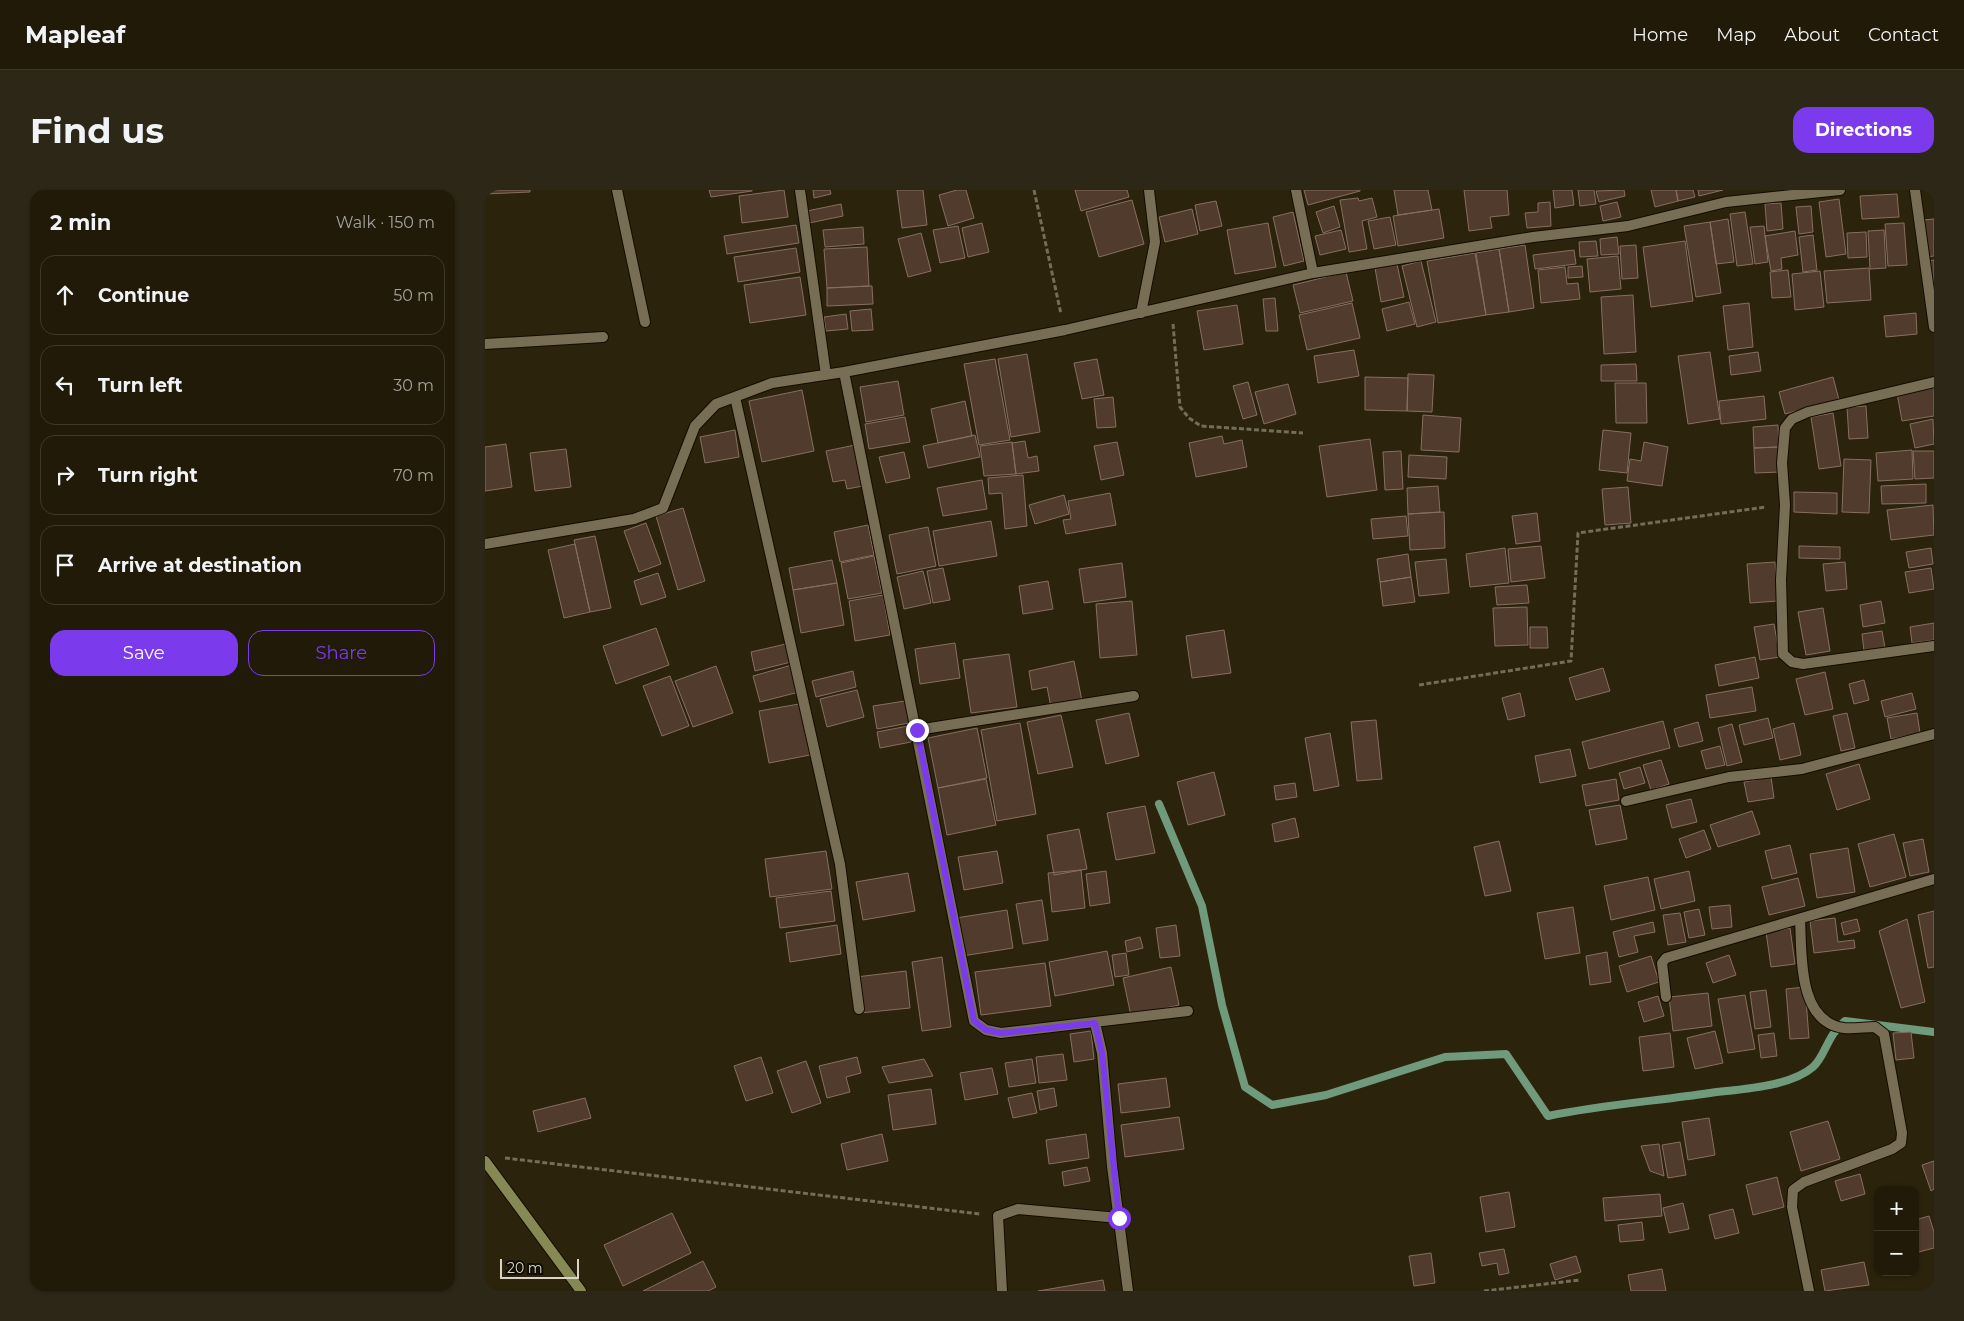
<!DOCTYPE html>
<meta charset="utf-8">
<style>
body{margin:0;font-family:Montserrat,sans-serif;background:#2d2717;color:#f1f3f6}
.controls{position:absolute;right:15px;bottom:15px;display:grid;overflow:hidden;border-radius:10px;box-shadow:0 1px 4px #0004}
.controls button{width:45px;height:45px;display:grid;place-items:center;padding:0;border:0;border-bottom:1px solid #3e382a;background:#211a09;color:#f1f3f6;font:25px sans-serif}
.scale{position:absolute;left:15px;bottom:12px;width:79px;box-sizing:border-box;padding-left:5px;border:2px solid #dad4c6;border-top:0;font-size:14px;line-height:18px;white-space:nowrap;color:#dad4c6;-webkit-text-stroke:4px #110d04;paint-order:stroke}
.stop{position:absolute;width:15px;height:15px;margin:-11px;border:4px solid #7c3aed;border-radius:50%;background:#fff}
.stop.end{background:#7c3aed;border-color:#fff;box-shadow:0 1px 5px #0008}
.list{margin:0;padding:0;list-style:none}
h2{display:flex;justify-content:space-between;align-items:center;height:65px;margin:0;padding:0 20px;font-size:21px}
h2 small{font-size:16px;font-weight:400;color:#a2a19c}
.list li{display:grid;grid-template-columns:32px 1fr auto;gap:15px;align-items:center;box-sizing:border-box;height:80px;margin:0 10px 10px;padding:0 10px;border:1px solid #3e382a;border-radius:15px}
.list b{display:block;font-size:19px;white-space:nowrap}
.list em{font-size:16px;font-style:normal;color:#a2a19c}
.actions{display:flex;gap:10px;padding:15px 20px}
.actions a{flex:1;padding:11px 0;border:1px solid #7c3aed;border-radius:15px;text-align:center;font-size:18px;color:#7c3aed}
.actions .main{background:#7c3aed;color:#fff}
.icon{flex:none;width:28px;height:28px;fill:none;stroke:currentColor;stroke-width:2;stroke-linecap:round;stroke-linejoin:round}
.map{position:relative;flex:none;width:1449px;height:1101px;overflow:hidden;border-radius:15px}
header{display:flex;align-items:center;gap:30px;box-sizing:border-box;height:70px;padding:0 25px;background:#211a09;border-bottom:1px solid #3e382a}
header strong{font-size:24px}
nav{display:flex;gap:28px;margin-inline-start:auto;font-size:18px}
.intro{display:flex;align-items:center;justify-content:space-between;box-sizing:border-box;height:120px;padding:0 30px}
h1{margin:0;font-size:35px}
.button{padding:12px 22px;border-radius:15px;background:#7c3aed;color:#fff;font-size:18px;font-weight:700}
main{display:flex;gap:30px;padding:0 30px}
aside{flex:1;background:#211a09;border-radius:15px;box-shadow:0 1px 4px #0004}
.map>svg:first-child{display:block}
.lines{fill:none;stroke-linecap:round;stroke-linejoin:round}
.stream{stroke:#709a7c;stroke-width:8}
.building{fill:#513b2d;stroke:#876f60}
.minor-casing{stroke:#140c00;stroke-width:12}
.secondary-casing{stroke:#140c00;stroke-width:12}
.path{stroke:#746d59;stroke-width:3;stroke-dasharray:5 2.5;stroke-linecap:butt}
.minor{stroke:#786e55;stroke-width:10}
.secondary{stroke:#878954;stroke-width:10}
.route{stroke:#7c3aed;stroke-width:6}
</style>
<header>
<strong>Mapleaf</strong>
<nav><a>Home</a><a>Map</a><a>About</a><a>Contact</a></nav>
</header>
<div class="intro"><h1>Find us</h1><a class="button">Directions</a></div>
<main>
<aside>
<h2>2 min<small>Walk · 150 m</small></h2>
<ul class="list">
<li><svg class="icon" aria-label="ahead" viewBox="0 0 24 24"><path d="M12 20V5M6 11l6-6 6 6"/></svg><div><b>Continue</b></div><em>50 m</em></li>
<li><svg class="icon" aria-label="left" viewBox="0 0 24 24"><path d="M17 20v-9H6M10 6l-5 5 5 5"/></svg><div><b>Turn left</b></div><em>30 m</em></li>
<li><svg class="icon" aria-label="right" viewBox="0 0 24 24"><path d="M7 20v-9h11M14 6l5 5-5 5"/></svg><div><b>Turn right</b></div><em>70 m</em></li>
<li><svg class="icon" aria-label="arrive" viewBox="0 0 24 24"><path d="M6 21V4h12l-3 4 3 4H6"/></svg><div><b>Arrive at destination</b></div></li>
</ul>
<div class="actions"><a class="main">Save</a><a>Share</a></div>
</aside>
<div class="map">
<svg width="1449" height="1101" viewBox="0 0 1449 1101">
<rect width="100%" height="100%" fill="#2c230c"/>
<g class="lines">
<path class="stream" d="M674,614L717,716L737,815L760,897L787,915L841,905L960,867L1021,864L1063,926C1116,915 1171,911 1225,903C1255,899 1305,897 1328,877C1340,867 1342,845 1360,831L1449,842"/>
</g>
<path class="building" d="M0,0H45V2L0,4Z
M224,0H267V1L226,7Z
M299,0L303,27L257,33L254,6Z
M328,0H345L346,4L329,8Z
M412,0H438L442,35L417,38Z
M472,0H481L489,28L463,36L454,5Z
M590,0H642L644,7L596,21Z
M819,0H875V1L823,15Z
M909,0H943L947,20L913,25Z
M979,0H1022L1024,25L1005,27L1007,38L984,41Z
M1068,0H1087L1089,15L1070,18Z
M1093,0H1109L1111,14L1095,16Z
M1139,0L1140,6L1114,12L1111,1Z
M1166,0H1191L1193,11L1170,17Z
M1191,0H1208L1210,7L1193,11Z
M1213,0H1238L1214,6Z
M1412,4L1414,27L1377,29L1375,6Z
M873,8L874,11L887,8L892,27L877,31L882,59L864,62L855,10Z
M1354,9L1361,64L1341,67L1334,12Z
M647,10L659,54L614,67L601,22Z
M731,11L737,36L715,41L710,15Z
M1065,12L1066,36L1042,38L1040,23L1053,22V13Z
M1132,12L1136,27L1118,31L1115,16Z
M1296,13L1298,39L1282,41L1280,14Z
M356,14L358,26L324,33L322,21Z
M849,16L855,37L838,43L831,22Z
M1326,16L1328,42L1314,44L1311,17Z
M707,19L713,44L680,52L674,27Z
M954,19L959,48L913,56L908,26Z
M808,22L819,71L799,76L788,27Z
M1260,22L1268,74L1252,76L1245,24Z
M905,27L911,55L889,59L883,31Z
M1243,29L1249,72L1231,74L1225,32Z
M1449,29V66L1442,67L1438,30Z
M1225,32L1236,103L1211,107L1199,36Z
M497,33L504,62L483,67L477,38Z
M783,33L791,77L750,84L742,40Z
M1419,33L1422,75L1403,76L1400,34Z
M311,35L314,53L242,64L239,46Z
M473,36L480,68L455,73L448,40Z
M1279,36L1283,72L1270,74L1265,37Z
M378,37L379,54L340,57L338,40Z
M856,40L861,59L835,65L830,46Z
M1399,40L1401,78L1385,79L1383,41Z
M1310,41L1313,65L1296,68L1297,79L1286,81L1280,46Z
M1381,42L1382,67L1363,68L1362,43Z
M436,43L446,81L423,87L413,49Z
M1328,45L1332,80L1318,82L1314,47Z
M1132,47L1134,64L1116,65L1115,49Z
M1111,51L1113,66L1095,67L1094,52Z
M1200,51L1208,111L1166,117L1158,57Z
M1040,55L1049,118L1024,122L1014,59Z
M1151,55L1153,88L1137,89L1135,56Z
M382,57L384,96L342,98L339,59Z
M311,58L315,82L253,92L249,67Z
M1014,59L1024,122L1001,125L991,63Z
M1089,60L1091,74L1050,79L1048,65Z
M990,63L1001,125L953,133L942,71Z
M1133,66L1136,99L1105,102L1102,69Z
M1449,70V100L1446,101L1442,71Z
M936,71L951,132L932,137L917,76Z
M912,74L919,107L896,112L890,78Z
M1097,76L1098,87L1083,88V77Z
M1080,77L1082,94L1093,93L1095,109L1056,113L1053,80Z
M1384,78L1386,110L1342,113L1339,81Z
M1303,80L1306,107L1287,108L1285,82Z
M1335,81L1339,117L1310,120L1307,84Z
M861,82L868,111L815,123L808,95Z
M315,87L321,125L265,133L259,95Z
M384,96H387L388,114L342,116V98Z
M1148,105L1151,162L1119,164L1116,107Z
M790,108L793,141H781L778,109Z
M924,112L930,134L902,141L897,119Z
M867,113L875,148L822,160L814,125Z
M1264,113L1268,157L1243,160L1238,116Z
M752,115L758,154L719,160L712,121Z
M386,119L388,140L367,141L365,121Z
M1431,123L1432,144L1401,147L1399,126Z
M361,124L363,139L341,141L339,127Z
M869,160L874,186L833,193L829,166Z
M1225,162L1235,229L1203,234L1193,166Z
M1273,162L1276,181L1246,185L1244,166Z
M542,164L555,242L526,247L513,169Z
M510,169L525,250L494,255L479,174Z
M612,169L619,205L597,209L589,173Z
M1151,174L1152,191H1116V175Z
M923,184L949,185L947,222L922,221Z
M880,187L923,188L922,221L880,220Z
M1348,187L1354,210L1300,224L1294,202Z
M413,191L419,225L381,232L375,197Z
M763,192L772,225L758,229L748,196Z
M1130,193H1161L1162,233H1131Z
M803,194L811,224L779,234L770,202Z
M1449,197V226L1417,231L1412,203Z
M317,200L329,261L277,272L264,211Z
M1279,206L1281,229L1236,234L1234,211Z
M628,207L631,237L612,238L609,209Z
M480,211L487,246L453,253L446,219Z
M1381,216L1383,248L1364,249L1362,217Z
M1348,223L1356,276L1334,279L1326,227Z
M938,225L976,228L974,262L936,260Z
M420,227L425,252L384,259L380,234Z
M1448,229L1449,254L1430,258L1425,234Z
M1293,235L1294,257L1269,258L1268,237Z
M250,240L254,267L220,273L215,247Z
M1118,240L1146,243L1142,283L1114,280Z
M490,245L495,267L443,278L438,256Z
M737,246L739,254L757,250L762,277L711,287L704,253Z
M885,249L892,300L842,307L834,256Z
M540,251L543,268L552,266L554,281L531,284L527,253Z
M527,252L531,284L499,286L495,256Z
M632,252L639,285L616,290L609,256Z
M1159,252L1183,257L1177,296L1142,291L1145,269L1156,271Z
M21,254L27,297L0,301V257Z
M370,255L378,296L362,299L360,290L348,292L341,261Z
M1294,257L1295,282L1270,283L1269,258Z
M81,259L86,297L50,301L45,263Z
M1427,260L1428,289L1393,291L1391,263Z
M916,261L918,299L900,300L898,262Z
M1428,261H1449V288L1430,289Z
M419,262L425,288L401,293L394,267Z
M924,265L962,267L961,289L923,287Z
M1359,269L1386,270L1384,323L1357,322Z
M538,285L542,336L520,339L517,303L504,304L503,288Z
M497,290L502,319L458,326L452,298Z
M1441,294V313L1397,314L1396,296Z
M953,296L955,322L923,324L922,298Z
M1143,297L1146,333L1120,335L1117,299Z
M1309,302L1352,303V324L1309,322Z
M625,303L631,335L581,344L578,330L586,329L583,311Z
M579,305L584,324L550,334L544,315Z
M1448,315L1449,345L1406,350L1402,320Z
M198,318L220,391L193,400L171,326Z
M959,322L960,358L925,360L923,324Z
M1052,323L1055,351L1031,354L1027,326Z
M921,326L923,346L888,349L886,329Z
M506,331L512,366L454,376L448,341Z
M161,333L176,374L154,382L139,341Z
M383,335L389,365L355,372L349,342Z
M443,337L451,376L412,384L404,345Z
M110,346L126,418L105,422L89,350Z
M90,354L105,422L79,428L63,360Z
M1056,356L1060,388L1026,392L1023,359Z
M1314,356L1355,357V369L1314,368Z
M1020,358L1024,393L985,397L981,364Z
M1446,358L1448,374L1424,378L1421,362Z
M923,364L926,387L895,392L892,369Z
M389,366L397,403L363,409L356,373Z
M961,369L964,403L934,406L930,372Z
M347,370L352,393L308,400L304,378Z
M1290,372L1293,411L1265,413L1262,374Z
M1360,372L1362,399L1341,401L1338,374Z
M637,373L641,407L599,413L594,379Z
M458,378L465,410L448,413L442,381Z
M1446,378L1449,399L1424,403L1420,382Z
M438,381L446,413L419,419L412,387Z
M173,383L181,407L156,415L149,391Z
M926,387L930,412L898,416L895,392Z
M563,391L568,419L538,424L534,396Z
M352,393L359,435L316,443L308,400Z
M1042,395L1044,413L1012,415L1010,397Z
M398,405L405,445L370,451L364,411Z
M647,411L652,465L615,468L611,414Z
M1396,411L1400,433L1378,437L1375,415Z
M1042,417L1043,455L1010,456L1008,418Z
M1338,418L1345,461L1321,465L1313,422Z
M1449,433V450L1427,453L1425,437Z
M1289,434L1295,467L1275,470L1269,437Z
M1045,437H1062L1063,458H1045Z
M171,438L184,475L131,494L118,456Z
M739,440L746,483L707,488L701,446Z
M1397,441L1400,458L1379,461L1377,444Z
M470,453L475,488L435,494L430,459Z
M301,454L306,472L270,481L266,462Z
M524,464L532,517L486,523L478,470Z
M1270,467L1274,488L1234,496L1230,475Z
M589,471L597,511L566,517L562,497L547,500L544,481Z
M307,475L314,502L275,512L268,486Z
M231,476L248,523L208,537L190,491Z
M1118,478L1125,501L1091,510L1084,488Z
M368,481L371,497L331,507L327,491Z
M1340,482L1348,519L1320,525L1311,489Z
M185,486L204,536L177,546L158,496Z
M1379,490L1384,510L1369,514L1364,494Z
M1267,497L1271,521L1225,528L1221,505Z
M372,500L379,527L342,537L335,509Z
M1035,503L1040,526L1023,530L1017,508Z
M1427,503L1431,519L1400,527L1396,511Z
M420,511L424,533L392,539L388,516Z
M314,514L325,565L284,573L274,521Z
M644,523L654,566L621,574L611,530Z
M1362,523L1370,558L1356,561L1348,526Z
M1432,523L1435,543L1406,549L1402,528Z
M576,525L588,577L553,584L542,532Z
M1283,528L1288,548L1259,555L1254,535Z
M891,530L897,589L872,591L866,532Z
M1178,531L1185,558L1104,579L1097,552Z
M1213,532L1218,551L1194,557L1189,539Z
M535,533L551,624L512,631L496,540Z
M1309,533L1316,565L1295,570L1288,539Z
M1247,534L1257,572L1242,576L1233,538Z
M423,536L426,552L395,558L392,542Z
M492,538L502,588L453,598L443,548Z
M845,543L854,596L829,601L820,548Z
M1235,556L1240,575L1221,579L1216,561Z
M1085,559L1091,586L1055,593L1050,566Z
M1176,570L1184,594L1166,600L1158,575Z
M1374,574L1385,609L1352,620L1341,584Z
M1155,577L1160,593L1139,599L1134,583Z
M729,582L740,625L703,635L692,592Z
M1286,587L1289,608L1263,612L1259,592Z
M501,589L511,635L462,645L453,598Z
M1131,589L1134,610L1101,616L1097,595Z
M810,593L812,607L791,610L789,596Z
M1206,609L1212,632L1187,638L1181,615Z
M1135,615L1142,649L1111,655L1104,620Z
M660,616L670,663L631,670L622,623Z
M1267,621L1275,644L1233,657L1225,635Z
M810,628L814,647L790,652L787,634Z
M594,639L602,679L569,685L562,645Z
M1219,640L1226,659L1201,668L1194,649Z
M1409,644L1421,687L1385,697L1373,654Z
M1438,649L1444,682L1425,686L1418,653Z
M1014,651L1026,701L1000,706L989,657Z
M1305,655L1312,683L1287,689L1280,661Z
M1363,658L1370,702L1332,708L1325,664Z
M341,661L347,699L285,707L280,669Z
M512,661L518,693L479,700L473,667Z
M596,680L600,718L567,722L563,683Z
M621,681L625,713L605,716L601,684Z
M1204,681L1210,711L1176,719L1169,689Z
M423,683L430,721L378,730L371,692Z
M1163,687L1170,720L1126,730L1119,696Z
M1313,688L1320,716L1284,725L1277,697Z
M346,701L350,731L295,738L291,708Z
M557,710L563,750L538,754L531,714Z
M1245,715L1247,737L1227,739L1224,717Z
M1088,717L1095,763L1060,769L1052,723Z
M1214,719L1220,745L1204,748L1199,722Z
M522,720L528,758L477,766L471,728Z
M1449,721V777L1443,778L1433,725Z
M1195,723L1201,752L1183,755L1178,725Z
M1350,728L1353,752L1369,750L1370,758L1329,763L1325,731Z
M1372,729L1375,741L1359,745L1356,733Z
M1422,729L1440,812L1416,818L1394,741Z
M1168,732L1170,742L1149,746L1153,762L1134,767L1128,742Z
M352,735L356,764L305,772L301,743Z
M691,735L695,766L675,768L671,738Z
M1305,738L1310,774L1286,777L1281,742Z
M655,747L658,758L642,762L640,751Z
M622,761L629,795L570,806L564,772Z
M1122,762L1126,792L1105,795L1101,766Z
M641,763L644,785L630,787L627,765Z
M1244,765L1251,785L1228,793L1221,773Z
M1166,766L1174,792L1142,802L1134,776Z
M457,767L466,837L437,841L427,772Z
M560,773L566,816L496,825L490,782Z
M686,777L694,815L646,826L638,788Z
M421,781L425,818L375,823L371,787Z
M1320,797L1324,848L1305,849L1301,799Z
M1281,800L1286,837L1270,839L1265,802Z
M1223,803L1227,836L1188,841L1184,807Z
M1260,805L1270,859L1243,863L1233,809Z
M1173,806L1179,826L1159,832L1153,812Z
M606,841L609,869L589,872L585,844Z
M1230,841L1238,873L1210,879L1202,848Z
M1426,842L1429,868L1411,870L1408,843Z
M1185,843L1189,877L1158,881L1154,847Z
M1289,843L1292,866L1276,868L1273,845Z
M578,864L582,890L554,893L551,867Z
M276,867L288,903L261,911L249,876Z
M372,867L376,883L361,887L365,902L342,908L334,876Z
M439,869L448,886L404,893L397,877Z
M547,869L551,893L524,897L520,873Z
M321,871L336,913L307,923L292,881Z
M507,878L513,904L480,910L475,883Z
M681,888L685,917L636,923L633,894Z
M569,898L572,916L555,920L552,901Z
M446,899L451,934L408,940L403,905Z
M547,903L552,923L528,928L523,908Z
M100,908L106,928L53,942L48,921Z
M694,927L699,959L640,967L636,935Z
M1224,928L1230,965L1203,970L1197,932Z
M1343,931L1355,969L1316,981L1305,942Z
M397,944L403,971L362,980L356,954Z
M601,944L604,968L564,974L561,950Z
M1195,952L1201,985L1183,988L1177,955Z
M1174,954L1179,986L1165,981L1156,956Z
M1449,971V999L1446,1001L1437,975Z
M602,977L605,991L579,996L577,982Z
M1375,984L1380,1004L1356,1011L1350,991Z
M1292,987L1299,1017L1268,1025L1261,995Z
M1024,1002L1030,1037L1001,1042L995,1007Z
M1175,1004L1177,1026L1120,1031L1118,1008Z
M1198,1013L1204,1039L1184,1043L1178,1018Z
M1248,1019L1254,1043L1230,1049L1224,1025Z
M187,1023L206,1063L138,1096L119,1055Z
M1444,1026L1449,1042V1058L1430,1063V1030Z
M1157,1032L1159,1050L1135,1052L1133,1035Z
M1019,1059L1024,1083L1014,1085L1012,1073L997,1076L994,1063Z
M946,1063L950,1093L929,1096L924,1066Z
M1091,1066L1096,1082L1070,1090L1065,1074Z
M218,1071L231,1097L223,1101H158Z
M1379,1072L1384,1095L1340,1101L1336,1080Z
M1177,1079L1181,1101H1146L1143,1085Z
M618,1090L620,1101H553Z"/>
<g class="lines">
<g class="minor-casing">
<path id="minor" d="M132,0L160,132
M315,0L341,185
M811,0L828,83
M1430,0L1449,137
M656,123L670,52L664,0
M0,154L118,147
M359,182L489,831L501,840L516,843L703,821
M1449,192L1323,222L1307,229L1300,238L1297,273L1300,315L1296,390L1298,464L1307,472L1318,474L1449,456
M250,207L355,674L374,819
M0,354L149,329L178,318L210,236L231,214L287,193L359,182L580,140L828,83L1048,47L1143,36L1241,12L1355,0
M432,540L649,506
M1141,611L1244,587L1317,579L1449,544
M1315,729C1317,763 1312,832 1359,838C1369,839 1380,837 1390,837L1399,844L1417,943L1416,953L1407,959L1319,992L1308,1000L1307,1017L1324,1101
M1181,807L1177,773L1181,768L1449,689
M610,833L617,863L627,976L643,1101
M517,1101L513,1026L533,1019L634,1028"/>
</g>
<g class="secondary-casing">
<path id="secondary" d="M0,971L96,1101"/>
</g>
<path class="path" d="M549,0L576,124
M688,134L695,217L704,228L716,236L818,243
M934,495L1086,471L1093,343L1281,317
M20,968L495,1024
M999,1101L1095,1090"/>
<use href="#minor" class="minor"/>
<use href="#secondary" class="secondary"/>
</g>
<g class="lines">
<path class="route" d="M432,540L489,831L501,840L516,843L610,833L617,863L634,1028"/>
</g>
</svg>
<div class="controls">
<button>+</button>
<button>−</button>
</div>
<div class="scale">20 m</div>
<div class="stop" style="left:634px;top:1028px"></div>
<div class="stop end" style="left:432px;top:540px"></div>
</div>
</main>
